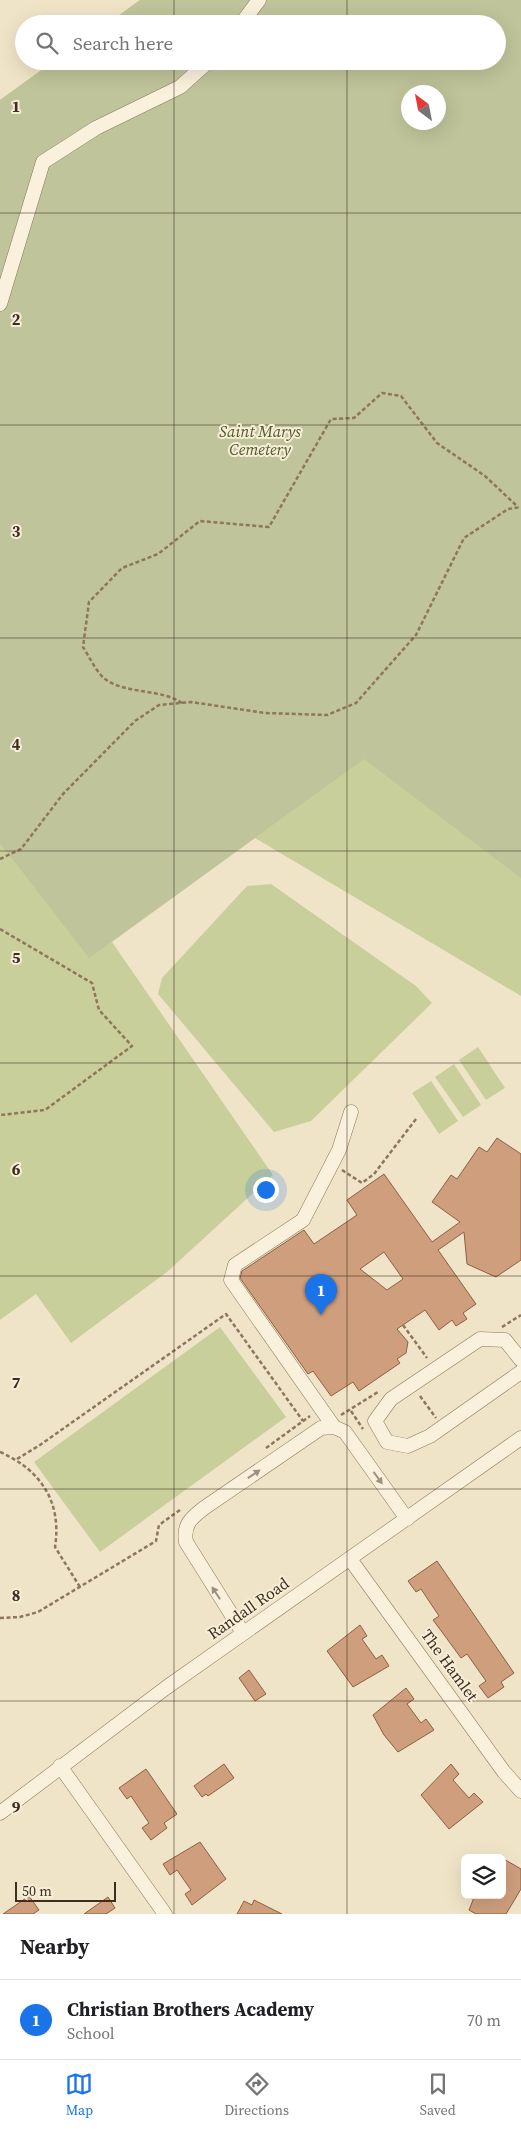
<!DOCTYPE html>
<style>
body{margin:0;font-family:"Source Serif 4",serif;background:#f2f2f2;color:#202124}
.controls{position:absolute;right:15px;bottom:15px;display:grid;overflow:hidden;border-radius:8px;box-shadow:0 5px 20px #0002}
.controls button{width:45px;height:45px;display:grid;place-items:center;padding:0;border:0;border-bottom:1px solid #e0e0e0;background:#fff;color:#202124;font:25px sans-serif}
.compass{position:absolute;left:401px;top:85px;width:45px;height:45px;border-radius:50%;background:#fff;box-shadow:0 5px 20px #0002;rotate:328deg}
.scale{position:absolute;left:15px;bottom:12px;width:101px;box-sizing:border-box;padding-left:5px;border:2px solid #3d2e20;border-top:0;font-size:14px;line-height:18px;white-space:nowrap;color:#3d2e20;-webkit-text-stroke:4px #f7eed8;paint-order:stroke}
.you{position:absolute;left:265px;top:1189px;width:18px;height:18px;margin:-12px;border:4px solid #fff;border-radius:50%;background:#1a73e8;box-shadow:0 0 0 8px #1a73e833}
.badge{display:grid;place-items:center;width:32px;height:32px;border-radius:50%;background:#1a73e8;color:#fff;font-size:16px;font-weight:700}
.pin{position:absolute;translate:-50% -41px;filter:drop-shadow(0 1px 2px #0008)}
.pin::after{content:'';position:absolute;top:26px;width:18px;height:15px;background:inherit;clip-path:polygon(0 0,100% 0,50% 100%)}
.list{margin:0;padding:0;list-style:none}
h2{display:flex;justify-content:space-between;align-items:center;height:65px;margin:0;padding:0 20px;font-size:21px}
h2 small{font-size:16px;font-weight:400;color:#757577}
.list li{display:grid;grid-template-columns:32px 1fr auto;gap:15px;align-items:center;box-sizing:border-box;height:80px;padding:0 20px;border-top:1px solid #e0e0e0}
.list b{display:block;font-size:19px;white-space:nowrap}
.list p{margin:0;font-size:16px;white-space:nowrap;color:#757577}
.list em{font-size:16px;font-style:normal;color:#757577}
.icon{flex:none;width:28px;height:28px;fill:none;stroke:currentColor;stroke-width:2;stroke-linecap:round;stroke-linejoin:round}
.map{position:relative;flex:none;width:521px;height:1914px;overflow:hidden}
.search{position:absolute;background:#fff;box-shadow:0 5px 20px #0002;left:15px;right:15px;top:15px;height:55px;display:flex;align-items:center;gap:12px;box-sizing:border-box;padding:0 18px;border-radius:28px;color:#757577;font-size:19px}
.sheet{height:145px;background:#fff}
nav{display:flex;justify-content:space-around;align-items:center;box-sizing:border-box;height:70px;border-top:1px solid #e0e0e0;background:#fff;font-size:14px;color:#757577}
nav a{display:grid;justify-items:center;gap:2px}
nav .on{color:#1a73e8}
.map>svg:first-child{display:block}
.green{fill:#c9cf9b;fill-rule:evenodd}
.cemetery{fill:#bfc49a;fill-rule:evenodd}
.building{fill:#cf9f7d;stroke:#8d5f41;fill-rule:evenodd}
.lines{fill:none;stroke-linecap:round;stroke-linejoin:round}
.minor-casing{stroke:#8d765c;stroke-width:15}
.path{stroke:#8d765c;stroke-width:2.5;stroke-dasharray:4 2.5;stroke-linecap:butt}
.minor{stroke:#faf1dc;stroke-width:14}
.oneway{fill:#9c907e}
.grid{fill:none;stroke:#3d2e20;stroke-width:1;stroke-opacity:0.55}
.labels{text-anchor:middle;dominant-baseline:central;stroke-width:4;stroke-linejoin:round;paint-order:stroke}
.park-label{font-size:16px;font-style:italic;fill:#4d5a26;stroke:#f7eed8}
.street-label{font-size:16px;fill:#3d2e20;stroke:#f7eed8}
.grid-label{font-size:16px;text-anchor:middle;font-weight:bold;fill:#3d2e20;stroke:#f7eed8;stroke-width:4;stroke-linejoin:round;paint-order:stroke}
</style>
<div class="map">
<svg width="521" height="1914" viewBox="0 0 521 1914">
<rect width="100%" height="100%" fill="#f0e4c8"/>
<path class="green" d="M140,0H521V996L255,838L112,942L273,1175L167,1272L71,1343L36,1294L0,1320V100L54,61H497V24H107ZM408,92H438V122H408Z
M271,884L416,986L432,1003L311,1121L274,1132L158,994L162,978L247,886Z
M478,1047L505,1088L486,1100L459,1060Z
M454,1064L481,1105L463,1117L435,1077Z
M431,1081L458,1121L439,1134L412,1093Z
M220,1327L286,1417L100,1552L34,1462Z"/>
<path class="cemetery" d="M140,0H521V878L364,759L89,958L0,843V100L54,61H497V24H107ZM408,92H438V122H408Z"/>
<path class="building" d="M497,1138L521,1154V1260L496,1277L467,1264L464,1232L438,1250L476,1304L463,1313L467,1319L456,1326L452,1320L439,1330L425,1310L397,1329L408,1342L406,1353L397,1359L400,1363L359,1391L353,1382L331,1396L313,1371L308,1374L240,1278L242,1271L304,1230L314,1244L357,1215L347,1200L384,1174L432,1242L460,1222L432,1202L451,1175L457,1179L479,1147L487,1152ZM384,1252L403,1279L387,1290L360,1269Z
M437,1561L514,1673L501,1682L504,1687L488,1698L479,1686L486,1681L467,1654L461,1658L442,1632L433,1620L439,1616L421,1589L416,1592L408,1581Z
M360,1625L367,1636L362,1639L376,1659L382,1655L389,1666L353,1687L327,1651Z
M249,1670L266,1694L255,1701L239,1678Z
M406,1688L414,1699L407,1704L421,1723L426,1719L434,1730L398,1752L384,1735L373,1715Z
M224,1764L234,1778L208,1796L206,1794L202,1797L194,1786Z
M451,1764L459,1774L453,1780L469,1798L474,1793L483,1802L449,1829L421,1795Z
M146,1769L177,1814L164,1823L167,1828L151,1840L142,1828L149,1823L131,1796L127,1799L119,1788Z
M200,1842L226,1879L192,1905L185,1894L191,1890L177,1870L170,1875L163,1864Z
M502,1858L521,1869V1889L506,1914H476L469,1910L475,1895H502Z
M29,1896L39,1910L33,1914H3Z
M108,1897L115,1908L106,1914H84Z
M254,1900L282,1914H237L244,1901L252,1905Z"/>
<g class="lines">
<g class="minor-casing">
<path id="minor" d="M241,24L259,0
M0,304L43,162L96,128L180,87L209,61
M521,1360L505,1340L480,1339L391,1399L375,1421L387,1442L408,1446L430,1436L521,1372
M334,1427L231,1280L235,1265L303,1220L339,1150L351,1112
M350,1559L504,1772L521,1791
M243,1633L186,1542C183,1525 191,1518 204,1508L321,1428L334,1427L345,1432L407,1519
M60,1766L165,1914
M0,1813L167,1687L521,1438"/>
</g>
<path class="path" d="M182,703C159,688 128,695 105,679C96,672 89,656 83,647L89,602L122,568L158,554L200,521L269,527L331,419L354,418L382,393L401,396L437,443L485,476L518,507
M0,859L21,849L63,794L135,721L159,705L191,702L265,713L327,715L356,703L416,635L464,538L508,509L521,507
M0,929L92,983L99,1010L132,1046L45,1110L0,1115
M342,1170L362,1183L374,1174L416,1119
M403,1325L427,1358
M502,1327L521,1315
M420,1396L436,1418
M351,1411L363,1429
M341,1415L378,1392
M266,1448L310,1416
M0,1452C41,1470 62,1502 55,1547L80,1587
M17,1459L40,1445L226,1314L303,1421
M0,1618L20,1617L38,1612L156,1541L159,1525L180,1510"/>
<use href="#minor" class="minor"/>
</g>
<defs><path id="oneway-solid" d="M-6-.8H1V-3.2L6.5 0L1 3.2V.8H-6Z" transform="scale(1.25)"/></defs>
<g class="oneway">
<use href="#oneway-solid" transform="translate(254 1474) rotate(-34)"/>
<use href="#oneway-solid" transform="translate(378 1478) rotate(54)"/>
<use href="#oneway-solid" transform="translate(216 1593) rotate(-123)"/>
</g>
<path class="grid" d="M174,0V24M347,0V24M174,61V1914M347,61V1914M0,213H521M0,425H521M0,638H521M0,851H521M0,1063H521M0,1276H521M0,1489H521M0,1701H521"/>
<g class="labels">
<g class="park-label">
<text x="260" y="431">Saint Marys<tspan x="260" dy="18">Cemetery</tspan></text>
</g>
<g class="street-label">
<text transform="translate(248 1608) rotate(-35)">Randall Road</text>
<text transform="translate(450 1665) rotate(54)">The Hamlet</text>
</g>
</g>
<g class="grid-label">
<text x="16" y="112">1</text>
<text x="16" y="325">2</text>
<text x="16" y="537">3</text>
<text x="16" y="750">4</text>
<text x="16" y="963">5</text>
<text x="16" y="1175">6</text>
<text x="16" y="1388">7</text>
<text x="16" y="1601">8</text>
<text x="16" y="1813">9</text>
</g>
</svg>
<div class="controls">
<button><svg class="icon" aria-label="layers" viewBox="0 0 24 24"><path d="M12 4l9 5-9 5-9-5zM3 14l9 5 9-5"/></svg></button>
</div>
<svg class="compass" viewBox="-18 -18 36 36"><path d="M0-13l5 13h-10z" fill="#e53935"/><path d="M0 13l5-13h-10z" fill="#757577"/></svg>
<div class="scale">50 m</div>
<div class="you"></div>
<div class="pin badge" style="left:321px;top:1315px">1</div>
<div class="search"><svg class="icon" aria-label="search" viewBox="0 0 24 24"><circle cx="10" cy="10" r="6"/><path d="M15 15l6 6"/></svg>Search here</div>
</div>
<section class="sheet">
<h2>Nearby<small></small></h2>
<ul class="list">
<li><span class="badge">1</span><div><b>Christian Brothers Academy</b><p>School</p></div><em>70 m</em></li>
</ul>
</section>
<nav>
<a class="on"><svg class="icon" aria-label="map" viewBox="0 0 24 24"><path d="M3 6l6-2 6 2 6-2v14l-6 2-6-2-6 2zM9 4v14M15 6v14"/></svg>Map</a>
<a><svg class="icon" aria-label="directions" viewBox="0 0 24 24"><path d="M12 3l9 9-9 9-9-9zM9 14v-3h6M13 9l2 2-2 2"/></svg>Directions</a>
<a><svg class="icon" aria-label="saved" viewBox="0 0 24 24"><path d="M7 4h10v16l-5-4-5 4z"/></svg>Saved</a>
</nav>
